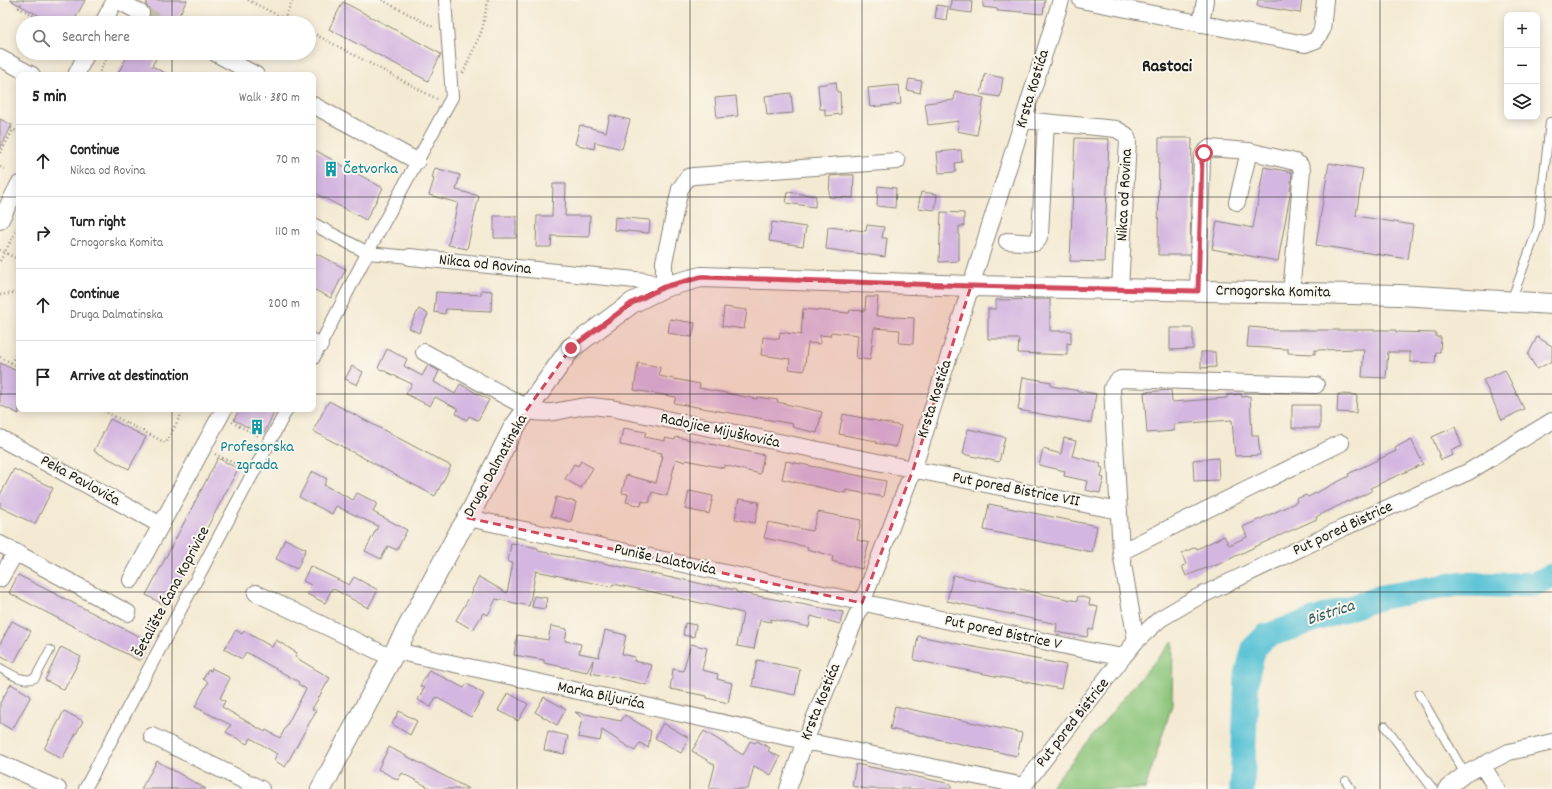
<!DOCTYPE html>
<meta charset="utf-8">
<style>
body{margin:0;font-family:Dekko,sans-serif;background:#f6f6f6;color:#222}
.controls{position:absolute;right:12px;top:12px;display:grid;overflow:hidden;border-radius:8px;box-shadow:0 2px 10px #0003}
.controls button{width:36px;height:36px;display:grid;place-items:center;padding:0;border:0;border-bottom:1px solid #e0e0e0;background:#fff;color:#222;font:20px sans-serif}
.stop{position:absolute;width:12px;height:12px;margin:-9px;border:3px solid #d1495b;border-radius:50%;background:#fff}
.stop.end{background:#d1495b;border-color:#fff;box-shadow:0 1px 4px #0008}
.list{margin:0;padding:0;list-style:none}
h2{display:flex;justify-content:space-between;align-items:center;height:52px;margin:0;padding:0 16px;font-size:17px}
h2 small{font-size:13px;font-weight:400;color:#767676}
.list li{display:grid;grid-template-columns:26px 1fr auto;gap:12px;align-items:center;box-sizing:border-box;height:72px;padding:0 16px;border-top:1px solid #e0e0e0}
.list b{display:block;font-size:15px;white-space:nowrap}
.list p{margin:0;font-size:13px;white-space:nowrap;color:#767676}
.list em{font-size:13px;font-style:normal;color:#767676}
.icon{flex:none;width:22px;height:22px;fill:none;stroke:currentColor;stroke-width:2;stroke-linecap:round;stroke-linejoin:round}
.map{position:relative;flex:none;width:1552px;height:789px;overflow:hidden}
.search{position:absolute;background:#fff;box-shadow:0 2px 10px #0003;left:16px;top:16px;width:300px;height:44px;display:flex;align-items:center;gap:10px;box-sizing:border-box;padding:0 14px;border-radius:22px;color:#767676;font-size:15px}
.panel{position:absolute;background:#fff;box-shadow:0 2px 10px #0003;left:16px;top:72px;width:300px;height:340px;border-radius:8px}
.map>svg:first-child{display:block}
.green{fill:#8bc57a;stroke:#54704b}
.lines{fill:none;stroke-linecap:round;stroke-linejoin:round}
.river{stroke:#59c2d6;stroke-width:25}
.building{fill:#d4b7e1}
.minor-tunnel{stroke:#c9c1ae;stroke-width:16;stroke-dasharray:16 8;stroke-linecap:butt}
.service-casing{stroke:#888378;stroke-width:10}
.pedestrian-casing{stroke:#888378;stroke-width:14}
.minor-casing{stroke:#888378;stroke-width:18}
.tertiary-casing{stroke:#888378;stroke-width:22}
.path{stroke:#888378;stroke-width:2.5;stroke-dasharray:1 3;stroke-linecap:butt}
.service{stroke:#fff;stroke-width:8}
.pedestrian{stroke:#fff;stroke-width:12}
.minor{stroke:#fff;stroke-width:16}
.tertiary{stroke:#fff;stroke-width:20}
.route{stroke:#d1495b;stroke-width:5}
.marked{fill:#d1495b;fill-opacity:0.2;stroke:#d1495b;stroke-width:3;stroke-dasharray:8 5;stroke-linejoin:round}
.grid{fill:none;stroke:#1c1c1c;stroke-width:1;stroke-opacity:0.55}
.labels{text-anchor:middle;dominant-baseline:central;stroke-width:4;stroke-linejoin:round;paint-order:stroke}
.street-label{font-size:16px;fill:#1c1c1c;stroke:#fbf7ec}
.culture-label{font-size:16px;fill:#0d838f;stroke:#fbf7ec;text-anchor:start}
.water-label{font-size:17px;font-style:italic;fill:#345e66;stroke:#fbf7ec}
.quarter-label{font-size:18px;font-weight:bold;fill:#1c1c1c;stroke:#fbf7ec}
</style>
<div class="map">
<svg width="1552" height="789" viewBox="0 0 1552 789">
<rect width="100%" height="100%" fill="#fbf7ec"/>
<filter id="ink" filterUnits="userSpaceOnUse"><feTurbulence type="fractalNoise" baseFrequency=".025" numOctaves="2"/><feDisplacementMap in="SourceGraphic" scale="8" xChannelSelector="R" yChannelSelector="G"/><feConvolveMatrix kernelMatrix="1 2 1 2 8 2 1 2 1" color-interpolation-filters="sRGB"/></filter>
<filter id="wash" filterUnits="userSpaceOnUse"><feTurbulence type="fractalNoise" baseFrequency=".012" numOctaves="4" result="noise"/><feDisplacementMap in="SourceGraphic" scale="16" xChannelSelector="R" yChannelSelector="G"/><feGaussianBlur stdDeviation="0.9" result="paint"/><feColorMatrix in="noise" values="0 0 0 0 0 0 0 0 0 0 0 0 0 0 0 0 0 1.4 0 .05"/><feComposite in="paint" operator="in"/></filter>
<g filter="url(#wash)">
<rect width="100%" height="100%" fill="#f4ead3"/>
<path class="green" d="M1173,641L1172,705L1145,789H1049L1141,677Z"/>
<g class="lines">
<path class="river" d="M1242,789L1247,675L1254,648L1266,636L1382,597L1458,584L1504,585L1534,584L1552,576"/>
</g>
<g id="blocks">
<path class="building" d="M10,0H85L73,23H53Z
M148,0H187L175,23H136L137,22L146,21L149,17V8L146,5Z
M951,0H972L971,13L950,10Z
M983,0H1045L1043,14L1011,11V12L997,11L998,9L983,7Z
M1258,0H1302L1300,13L1257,6Z
M343,2L441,54L428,81L329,29Z
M937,5L948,7L946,20L935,18Z
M129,53H159L152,66L169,75H117Z
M985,74L1003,78L1000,97L981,94Z
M909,79L922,81L920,93L907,90Z
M836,82L837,92H840L841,114L825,116V109H820L818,85Z
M899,85L901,104L870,107L868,88Z
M955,91L984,98L977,135L957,131L959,121L928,125L925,103L954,100Z
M791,93L793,113L767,115L765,96Z
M736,96L738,116L717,118L715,98Z
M610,115L630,120L622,149L595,142L594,149L575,144L580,125L606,132Z
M0,119L12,125L0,149Z
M1075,138L1109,139L1104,262L1070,261Z
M1159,138H1192L1190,255H1158Z
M313,149L383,188L366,220L313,192Z
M961,150L962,162L955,163L956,172L939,173L937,152Z
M1329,163L1363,169L1356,216L1413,225L1408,259L1316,245Z
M1264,167L1292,172L1290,195L1278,261L1212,249L1217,221L1253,228Z
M435,168L460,175L456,190L479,196L467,249L448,245L458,203L429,195L434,179L432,178Z
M843,175H854L853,198L829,197L830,176Z
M553,184H566L565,216H590L589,237L552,236L551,247H536L537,216H552Z
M878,186L896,188L895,208L877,206Z
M788,192L816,196L815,207L786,203Z
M921,192L937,194L935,210L918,208Z
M941,212L964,213V226H959V261L939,262Z
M494,216H516V238H494Z
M615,217L650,220L649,233L614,230Z
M772,222L806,227L803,246L769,241Z
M867,225L884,227L882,238H887L885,257L826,249L828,227L866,231Z
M313,252L346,269L331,298L313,289Z
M481,290L492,291L491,311L446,309L445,314L434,312L436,292L481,295Z
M866,297H878L876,316L914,318L913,344L899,343L900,330L874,328L870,360L856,358L858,335L831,332L830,336L820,335V344L808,343L804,371L789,369L790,359L761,355L763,337L779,339L780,332L801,335L803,309L849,313L850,310L865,311Z
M1050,299V331H1071V344L1067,343V355L1018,353L1019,339H988V309H996V300Z
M724,307L747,310L744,329L722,326Z
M419,309L428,314L419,333L409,328Z
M670,319L695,323L692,337L668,333Z
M1249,327L1273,329V330H1396V332L1436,333V337H1441L1440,352H1436L1435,363L1410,362V352H1388L1386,378L1362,377L1364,349L1315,350V354L1288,353V349L1247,347Z
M1170,328H1193V349L1170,350Z
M1537,337L1552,346V361L1537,369L1528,355Z
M387,349L407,359L404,366L422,376L428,365L439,371L434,382L455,394L460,384L489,400L478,420L469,416L467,420L456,414L458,409L435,397L430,406L406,394L412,384L378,368Z
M1201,352H1215L1216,367L1201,368Z
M0,363L19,372V414L0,405Z
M638,363L660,367L659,376L700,384L699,388L757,399V397L778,400L777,402L822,412L817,433L792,427L793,424L674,403L676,397L634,390Z
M352,366L363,372L357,385L345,379Z
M1505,370L1524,409L1502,420L1483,380Z
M1023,377L1051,382V386L1096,394L1091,423L1018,410Z
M1171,390L1172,402L1227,398V395L1241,394L1242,397L1250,396L1252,435H1258L1260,455L1235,456L1232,420L1174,424V431L1147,433L1144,392Z
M1338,394L1357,395L1356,413L1337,412Z
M329,401L451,466L435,496L313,431Z
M1292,405H1320V428H1292Z
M239,409H276L263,435L234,420Z
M843,414L901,426L896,447L876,443V441L839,434Z
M110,419L146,437L129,469L94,451Z
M1455,427L1462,446L1451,451L1453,455L1441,460L1432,437Z
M623,428L646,432L644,437L665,441V438L675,440L676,437L764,455L760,474L724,465V468L686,460L685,462L676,459L667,496L652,492L649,503L642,501L641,506L626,502L628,494L622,493L626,475L656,483L663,456H661L662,453L620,445Z
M968,429L1005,437L999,462L963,454Z
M1064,438L1076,441L1072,456L1101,463L1100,467L1103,468L1101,477L1104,478L1100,493L1085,490L1087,481L1064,476L1065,471L1039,465L1043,449L1061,454Z
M1411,439L1423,464L1370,488L1372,491L1349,502L1348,501L1316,517L1317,519L1263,543L1215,566L1214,565L1186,576L1182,566L1186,565L1182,553L1196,547L1197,549L1224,536L1229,545L1247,537L1243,527L1297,502L1296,499L1306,495L1308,497L1349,476L1348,474L1396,451L1395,448Z
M218,458L238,469L166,606L146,595Z
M1218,458L1219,480L1194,481L1193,460Z
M581,461L593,468L581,488L565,479L574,464L578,466Z
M786,461L886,481L883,497L846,490L845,493L782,479Z
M14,469L53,488L35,524L0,507V495Z
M312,471L327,479L324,485L353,500L357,493L377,503L373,512L407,530L397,550L388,546L381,559L365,551L378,526L336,506L332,514L299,497Z
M689,491L713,496L709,514L685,509Z
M556,497L576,502L571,522L551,516Z
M739,499L759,502L755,523L735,519Z
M989,504L1097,526L1092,552L984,530Z
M818,512L861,520L857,540L869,543L862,569L832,561L833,556L807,549L808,547L764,538L768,522L812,531V529H813Z
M285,539L306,549L297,569L276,559Z
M511,543L538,548V551L594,562V561L672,578V577L711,586V585L736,590V592L843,612L840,624L811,616L809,627L771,619V622L760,620L754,649L737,646L743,613L653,592L613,584L612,587L536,571L529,606L496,599L488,615L483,613L473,630L456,620L473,591L472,590L479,577L507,593L513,563L508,562Z
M310,566L349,585L354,577L378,590L368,608L332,588L325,603L307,594L311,585L303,581Z
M18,575L150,642L140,661L9,593Z
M953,575L1077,601L1078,596L1090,599L1089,605L1098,607L1093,630L1089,629L1087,637L1067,634L1056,632L1057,624L947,601Z
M534,596L547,598L545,609L532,607Z
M12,621L31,631L14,663L0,655V644Z
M685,623L696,625L694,637L683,635Z
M551,626L567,629L565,641L581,644L579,653L599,657L605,630L626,635L622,654L635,657L634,661L652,665L647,685L610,676V677L591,673L593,660L587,672L544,663V660L514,655L517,635L548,640Z
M236,630L242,634L244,631L272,647L276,640L297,653L295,657L330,678L312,709L316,711L285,767L274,760L277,754L251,738L247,744L226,732L231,725L195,707L208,682L203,679L208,670L211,671L212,668L230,678L220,698L225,701L222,707L265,732L266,730L280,738L306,689L298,684L299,682L246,652L242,659L224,649Z
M918,636L1066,665L1061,689L914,660Z
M691,644L707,648L702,670L718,674L717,679L732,683L728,703L707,698V696L670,689L673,669L683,671Z
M61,647L81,657L64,690L45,680Z
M757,660L800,669L795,695L752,686Z
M429,670L464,688L467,684L484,694L471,717L436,697L431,707L418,700L424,688L420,686Z
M11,684L31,696L12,730L0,723V703Z
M508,693L528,704L518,721L498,710Z
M544,697L566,709L557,725L535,712Z
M895,706L1022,733L1017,756L890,729Z
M64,711L83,721L62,759L44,749Z
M399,711L417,721L410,735L392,724Z
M575,712L621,721L625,715L651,731L648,748L640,743L635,751L602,730L600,741L578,737L582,718Z
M663,723L689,738L681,753L655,738Z
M548,731L568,736L564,754L544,750Z
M704,731L743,755L750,741L755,743L757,741L770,748L768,751L780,757L771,775L754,766L748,789H709L715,765L692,751Z
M389,747L469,789H432L402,773L398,780L378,769Z
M157,761L206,789H141Z
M856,764L951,784V789H867L852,786Z"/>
</g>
</g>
<g filter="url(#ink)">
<use href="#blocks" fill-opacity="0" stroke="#888378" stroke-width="1"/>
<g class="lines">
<path class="minor-tunnel" d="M141,13L160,23"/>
<g class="service-casing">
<path id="service" d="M1511,301L1538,228L1550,122
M0,668C11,674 23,683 35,678L50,650
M1419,694L1465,774
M1385,726L1433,789
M1346,781L1351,789"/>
</g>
<g class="pedestrian-casing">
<path id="pedestrian" d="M313,224L368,253L410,257
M313,359L371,246L452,97L445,0
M85,789L287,409"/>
</g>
<g class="minor-casing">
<path id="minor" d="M117,0L141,13
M1081,0L1305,44L1316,40L1322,30L1325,0
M103,23L115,0
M1201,24L1205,0
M215,53L256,75
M0,58L32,75
M76,75L87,53
M313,105L417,161
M1023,120L1116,129L1126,135L1128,140L1120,289
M1249,151L1295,162L1300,165L1302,170L1291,293
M0,221L19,184
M1007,241L1035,243L1038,240L1040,234L1046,122
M410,257L645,281L664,287V262L680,189L688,177L694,176L897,161
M1198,291L1202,158L1204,153L1210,148L1249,151L1237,202
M313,342L320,345
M424,352L535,412C554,415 570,407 589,406C596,406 604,408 611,408L1119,511
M0,438L161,525
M468,518L1099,653L1123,657L1136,641L1160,619L1194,599L1343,528L1468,472L1552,421
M0,544L128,613
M1121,552L1341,443
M0,579L16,552
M131,580L224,409
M256,593L392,658
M1136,641L1121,552L1112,388C1114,383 1116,381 1121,379L1316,385
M396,651L805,741L1024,786
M152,736L261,789
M0,763L58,789
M1482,765L1497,789
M788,789L805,741L862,603L913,470L1061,0
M1021,789L1123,657
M1446,789L1465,774L1509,752L1552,742"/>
</g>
<g class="tertiary-casing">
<path id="tertiary" d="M321,789L458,534L468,518L513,429L571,348L632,303L664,287L701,277L971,286L1400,295L1552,304"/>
</g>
<path class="path" d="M23,0L19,8L48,23
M248,0L293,23
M382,0L435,28
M282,23L293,0
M309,31L437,99
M463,73L482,30L488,0
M98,75L109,53
M11,128L19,133
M0,153L13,130
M0,167L4,169
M0,250L19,260
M0,261L19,225
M0,295L19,292
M0,357L19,367
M11,363L19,348
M100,409L166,443L184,409
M232,422L260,437
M215,454L243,468"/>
<use href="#service" class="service"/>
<use href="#pedestrian" class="pedestrian"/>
<use href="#minor" class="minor"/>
<use href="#tertiary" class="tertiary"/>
</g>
</g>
<g class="lines" filter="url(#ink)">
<path class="route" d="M571,348L632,303L664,287L701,277L971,286L1198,291L1202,158L1204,153"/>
</g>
<path class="marked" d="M701,277L971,286L913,470L862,603L468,518L513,429L571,348L632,303L664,287Z"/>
<path class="grid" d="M172,0V23M345,0V789M517,0V789M690,0V789M862,0V789M1035,0V789M1207,0V789M1380,0V789M172,53V75M0,197H19M313,197H1552M0,394H19M313,394H1552M172,409V789M0,592H1552"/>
<defs>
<g id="building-bare" transform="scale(1.2)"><path d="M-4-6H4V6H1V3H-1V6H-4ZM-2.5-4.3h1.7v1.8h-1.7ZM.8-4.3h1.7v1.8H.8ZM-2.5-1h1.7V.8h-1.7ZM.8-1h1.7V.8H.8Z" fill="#0f9aa8" stroke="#fbf7ec" stroke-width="2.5" paint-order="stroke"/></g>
</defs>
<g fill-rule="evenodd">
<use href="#building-bare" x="331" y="169"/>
<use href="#building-bare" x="257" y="427"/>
</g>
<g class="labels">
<g class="street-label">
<text transform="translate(1033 89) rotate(-73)">Krsta Kostića</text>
<text transform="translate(1125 195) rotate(-87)">Nikca od Rovina</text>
<text transform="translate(485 265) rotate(6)">Nikca od Rovina</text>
<text transform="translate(1273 292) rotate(1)">Crnogorska Komita</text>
<text transform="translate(935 399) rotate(-72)">Krsta Kostića</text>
<text transform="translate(720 431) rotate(12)">Radojice Mijuškovića</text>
<text transform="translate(496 466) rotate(-61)">Druga Dalmatinska</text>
<text transform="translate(80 481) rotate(29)">Peka Pavlovića</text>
<text transform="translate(1016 490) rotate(11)">Put pored Bistrice VII</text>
<text transform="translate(1343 529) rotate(-25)">Put pored Bistrice</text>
<text transform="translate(665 560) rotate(12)">Puniše Lalatovića</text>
<text transform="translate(172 592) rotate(-62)">Šetalište Ćana Koprivice</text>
<text transform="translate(1003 633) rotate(12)">Put pored Bistrice V</text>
<text transform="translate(601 696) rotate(12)">Marka Biljurića</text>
<text transform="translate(821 702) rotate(-68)">Krsta Kostića</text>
<text transform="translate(1073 723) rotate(-52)">Put pored Bistrice</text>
</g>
<g class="culture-label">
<text x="343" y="169">Četvorka</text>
<text x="257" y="447" text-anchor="middle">Profesorska<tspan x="257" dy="18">zgrada</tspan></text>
</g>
<g class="water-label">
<text transform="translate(1331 614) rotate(-18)">Bistrica</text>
</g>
<g class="quarter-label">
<text x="1167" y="67">Rastoci</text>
</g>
</g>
</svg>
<div class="controls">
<button>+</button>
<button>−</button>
<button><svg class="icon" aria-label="layers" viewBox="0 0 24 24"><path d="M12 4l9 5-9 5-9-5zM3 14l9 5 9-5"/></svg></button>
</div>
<div class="stop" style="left:1204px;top:153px"></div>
<div class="stop end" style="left:571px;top:348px"></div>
<div class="search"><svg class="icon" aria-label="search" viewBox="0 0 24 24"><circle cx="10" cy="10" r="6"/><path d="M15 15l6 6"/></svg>Search here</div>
<section class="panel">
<h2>5 min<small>Walk · 380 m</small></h2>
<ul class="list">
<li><svg class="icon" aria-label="ahead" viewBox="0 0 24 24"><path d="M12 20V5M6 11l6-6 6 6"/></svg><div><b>Continue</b><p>Nikca od Rovina</p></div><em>70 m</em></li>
<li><svg class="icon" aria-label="right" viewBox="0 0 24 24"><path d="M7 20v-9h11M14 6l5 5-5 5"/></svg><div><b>Turn right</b><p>Crnogorska Komita</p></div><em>110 m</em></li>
<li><svg class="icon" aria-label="ahead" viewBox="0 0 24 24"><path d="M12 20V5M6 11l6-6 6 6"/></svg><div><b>Continue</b><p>Druga Dalmatinska</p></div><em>200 m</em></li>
<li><svg class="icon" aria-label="arrive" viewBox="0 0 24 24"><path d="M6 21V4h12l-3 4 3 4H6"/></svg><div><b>Arrive at destination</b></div></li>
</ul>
</section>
</div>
